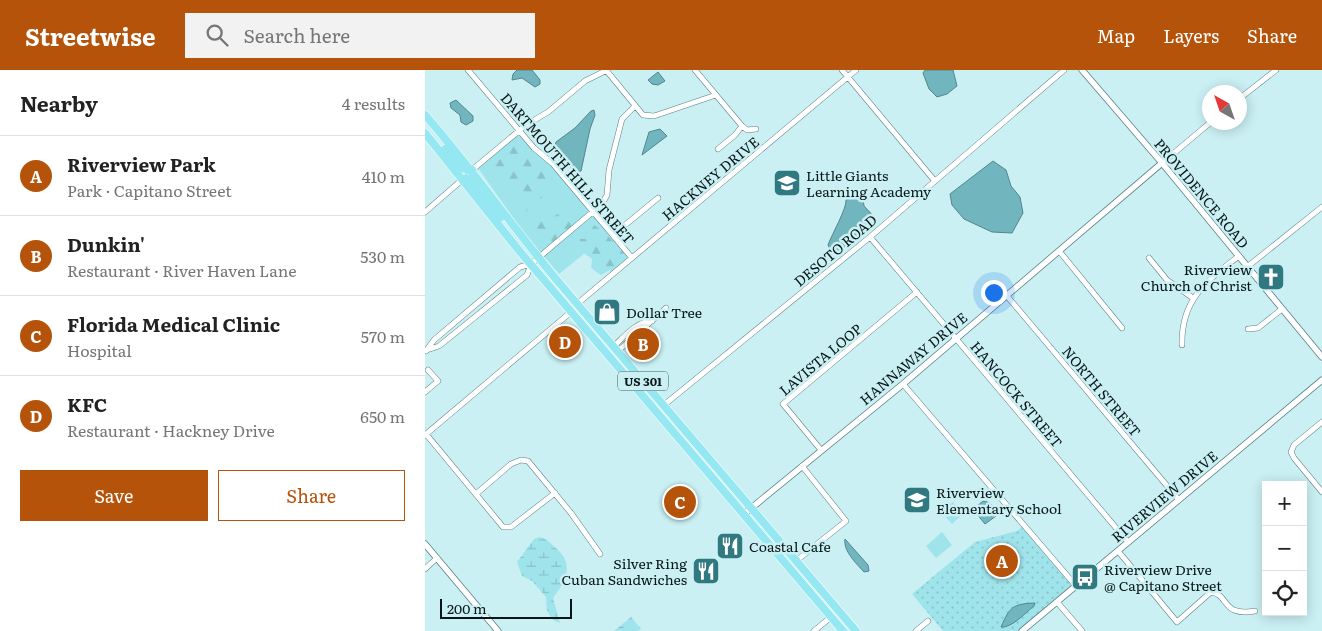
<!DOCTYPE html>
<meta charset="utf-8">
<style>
body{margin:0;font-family:Literata,serif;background:#f2f2f2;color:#222}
.controls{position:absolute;right:15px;bottom:15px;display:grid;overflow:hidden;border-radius:0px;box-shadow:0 2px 12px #0003}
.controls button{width:45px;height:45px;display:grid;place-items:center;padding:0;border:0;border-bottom:1px solid #e0e0e0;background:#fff;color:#222;font:25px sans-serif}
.compass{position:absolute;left:777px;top:15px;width:45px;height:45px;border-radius:50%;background:#fff;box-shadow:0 2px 12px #0003;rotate:320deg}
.scale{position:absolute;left:15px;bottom:12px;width:132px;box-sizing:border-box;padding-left:5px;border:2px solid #081617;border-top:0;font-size:14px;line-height:18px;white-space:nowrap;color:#081617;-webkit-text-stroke:4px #caf0f4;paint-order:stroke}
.you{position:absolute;left:568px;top:222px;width:18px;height:18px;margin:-12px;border:4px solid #fff;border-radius:50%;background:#1a73e8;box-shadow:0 0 0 8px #1a73e833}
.badge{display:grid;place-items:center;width:32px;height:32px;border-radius:50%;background:#b45309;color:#fff;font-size:16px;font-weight:700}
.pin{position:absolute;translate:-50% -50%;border:2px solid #fff;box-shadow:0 1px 5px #0006}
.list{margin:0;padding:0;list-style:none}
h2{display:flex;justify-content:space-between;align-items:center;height:65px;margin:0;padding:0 20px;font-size:21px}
h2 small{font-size:16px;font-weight:400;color:#767676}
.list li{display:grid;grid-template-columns:32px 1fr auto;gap:15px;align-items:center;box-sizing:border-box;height:80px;padding:0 20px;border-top:1px solid #e0e0e0}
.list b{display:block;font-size:19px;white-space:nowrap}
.list p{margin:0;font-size:16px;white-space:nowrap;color:#767676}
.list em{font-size:16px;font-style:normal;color:#767676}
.actions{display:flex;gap:10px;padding:15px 20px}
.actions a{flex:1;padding:11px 0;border:1px solid #b45309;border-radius:0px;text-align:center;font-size:18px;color:#b45309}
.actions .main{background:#b45309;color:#fff}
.icon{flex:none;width:28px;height:28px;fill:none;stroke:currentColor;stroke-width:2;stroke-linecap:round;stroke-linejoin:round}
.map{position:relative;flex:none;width:897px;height:561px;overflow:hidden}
header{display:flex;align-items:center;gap:30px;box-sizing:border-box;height:70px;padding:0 25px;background:#b45309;color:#fff}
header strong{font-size:24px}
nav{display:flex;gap:28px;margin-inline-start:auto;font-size:18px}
.search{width:350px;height:45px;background:#f2f2f2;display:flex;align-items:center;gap:12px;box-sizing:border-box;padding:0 18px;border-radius:0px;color:#767676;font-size:19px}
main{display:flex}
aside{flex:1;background:#fff}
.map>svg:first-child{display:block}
.green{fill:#a0e4eb}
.forest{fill:url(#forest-firs)}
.wetland{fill:url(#wetland-marsh)}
.park{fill:url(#park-dots)}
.water{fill:#71b6be;stroke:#52868c}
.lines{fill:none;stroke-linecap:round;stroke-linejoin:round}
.minor-casing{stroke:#5c7f83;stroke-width:6}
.tertiary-casing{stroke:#5c7f83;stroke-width:7}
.primary-casing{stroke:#fff;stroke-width:9}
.minor{stroke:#fff;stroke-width:5}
.tertiary{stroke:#fff;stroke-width:5.5}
.primary{stroke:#95e8f1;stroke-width:8}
.labels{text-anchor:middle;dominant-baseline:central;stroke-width:5;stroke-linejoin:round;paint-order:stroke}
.shield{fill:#caf0f4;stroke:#425759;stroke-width:1}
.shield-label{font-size:12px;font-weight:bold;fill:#081617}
.street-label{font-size:14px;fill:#081617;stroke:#caf0f4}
.poi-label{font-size:14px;fill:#081617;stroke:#caf0f4;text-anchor:start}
</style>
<header>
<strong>Streetwise</strong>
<div class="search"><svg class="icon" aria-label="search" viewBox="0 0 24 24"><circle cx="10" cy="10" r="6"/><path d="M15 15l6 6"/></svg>Search here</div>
<nav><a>Map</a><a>Layers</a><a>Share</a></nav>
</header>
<main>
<aside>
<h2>Nearby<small>4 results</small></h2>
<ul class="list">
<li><span class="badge">A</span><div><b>Riverview Park</b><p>Park · Capitano Street</p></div><em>410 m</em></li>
<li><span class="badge">B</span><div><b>Dunkin'</b><p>Restaurant · River Haven Lane</p></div><em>530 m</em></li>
<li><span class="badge">C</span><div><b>Florida Medical Clinic</b><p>Hospital</p></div><em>570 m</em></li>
<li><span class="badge">D</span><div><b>KFC</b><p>Restaurant · Hackney Drive</p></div><em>650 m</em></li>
</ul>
<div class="actions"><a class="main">Save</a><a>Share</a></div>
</aside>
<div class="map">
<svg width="897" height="561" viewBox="0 0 897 561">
<defs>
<pattern id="forest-firs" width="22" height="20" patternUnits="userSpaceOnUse" patternTransform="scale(1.25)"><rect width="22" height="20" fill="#a0e4eb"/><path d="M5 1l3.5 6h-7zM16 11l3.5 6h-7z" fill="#88c3c9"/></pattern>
<pattern id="wetland-marsh" width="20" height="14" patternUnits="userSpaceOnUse" patternTransform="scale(1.25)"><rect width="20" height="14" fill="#a0e4eb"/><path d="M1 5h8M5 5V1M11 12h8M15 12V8" fill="none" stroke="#88c3c9"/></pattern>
<pattern id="park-dots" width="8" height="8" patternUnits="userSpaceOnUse" patternTransform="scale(1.25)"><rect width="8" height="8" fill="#a0e4eb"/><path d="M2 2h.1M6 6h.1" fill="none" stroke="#88c3c9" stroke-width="1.8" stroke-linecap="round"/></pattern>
</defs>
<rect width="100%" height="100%" fill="#caf0f4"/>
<path class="green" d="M93,64L133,101L207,188L187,203L165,179L134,204L98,162L53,98Z
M528,432L538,444L527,454L516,442Z
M517,462L527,475L511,488L501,476Z"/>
<path class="forest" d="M90,71L109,84L112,94L123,103L121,126L109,131L101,142L97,140L90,123L77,114L63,98L62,93C70,85 79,74 90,71Z
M146,139C155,149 158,149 169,155C180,162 190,173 199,183L195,194L176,205L166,198L167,189L153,179L155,169H166V163L137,164L133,168L136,177L133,185L118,179L104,147L108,146L119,152L133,144Z"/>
<path class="wetland" d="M114,467C121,468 125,473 131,478C150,495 141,511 128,528L135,553L128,550L122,541L121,527L107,511L97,506L92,492L109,469Z
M206,547L216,559L214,561H189Z"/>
<path class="park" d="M598,456L648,515L593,561H518L487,524L550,472L592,461Z"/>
<path class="water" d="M92,0H107L115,10V14L110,17L97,8L87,10L88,4Z
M500,0H528L532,16L522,24L512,27L504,19L498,3Z
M233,2L240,11L233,15L227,14L223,10Z
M31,30L48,46V51L41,55L36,52L35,45L26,38L25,33Z
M169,40L170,45L165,59L156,101L152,102L147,99L129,79L131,72L150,58L166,41Z
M235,59L242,66L217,85L224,62Z
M568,91L581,100L586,116L595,127L598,143L587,163L567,162L539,149L527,135L525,124Z
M428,125L438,129L439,136L453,151L410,184L407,183L403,175C407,164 422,138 421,130Z
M558,431C565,431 572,439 571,446L560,454C555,448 551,444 551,437Z
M420,469L443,495L444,501L439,502C431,493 418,481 420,469Z
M610,533L609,536C600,543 587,558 576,557C585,537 587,534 610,533Z"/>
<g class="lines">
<g class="minor-casing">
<path id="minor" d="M43,0L109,78L128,94L207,188
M181,0L218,45L229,46L291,25
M270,0L317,56L322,60L331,59
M417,0L509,110
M814,29L851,0
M293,79L310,65L317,56
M737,93L786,52
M47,100L101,55L123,42L160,11L182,0
M0,142L38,109
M188,165L233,128
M445,167L703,472
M635,182L697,258
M724,188L742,210L768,228
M822,197L897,137
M582,226L754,430
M152,234L431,0
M823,259L833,258L857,239
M757,275C756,230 780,212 814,186
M189,276C199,267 212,251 227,251
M2,280L14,276L102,205L106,194
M1,281L9,270L95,197L106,194L177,134L182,125L184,100L197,49L210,36
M193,281L241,238
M478,314L651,516
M0,322L13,311L3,300
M239,335L445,167L639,0
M897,352L869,375L866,382L869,388L897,422
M1,364L78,457H86L130,423
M0,365L146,242
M396,380L358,334L492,222
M51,424L86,394L96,390L103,391L146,443L175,484
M693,481L752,552L786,522C805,525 796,547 830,541
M371,491L421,451L377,396
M0,499L12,488
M632,532L657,561
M389,561L406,547
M491,561L503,551"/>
</g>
<g class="tertiary-casing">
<path id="tertiary" d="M657,0L737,93L897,287
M319,444L478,314L737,93
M0,474L73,561
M597,561L897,310"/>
</g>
<g class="primary-casing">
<path id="primary" d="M0,45C48,100 89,159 136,215L431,561
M0,63L96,183L418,561
M20,79C27,87 36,102 47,100
M38,109L41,108C54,112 65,137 76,147"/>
</g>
<use href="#minor" class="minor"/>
<use href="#tertiary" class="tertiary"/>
<use href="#primary" class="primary"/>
</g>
<defs>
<g id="school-square" transform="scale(1.4375)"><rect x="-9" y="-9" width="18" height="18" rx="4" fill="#317981" stroke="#caf0f4"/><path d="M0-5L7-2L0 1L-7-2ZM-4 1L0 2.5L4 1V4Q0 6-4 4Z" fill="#fff"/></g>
<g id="church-square" transform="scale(1.4375)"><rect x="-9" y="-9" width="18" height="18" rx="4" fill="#317981" stroke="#caf0f4"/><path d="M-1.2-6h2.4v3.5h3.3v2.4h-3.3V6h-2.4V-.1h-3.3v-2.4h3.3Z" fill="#fff"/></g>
<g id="shop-square" transform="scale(1.4375)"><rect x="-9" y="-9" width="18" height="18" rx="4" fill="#317981" stroke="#caf0f4"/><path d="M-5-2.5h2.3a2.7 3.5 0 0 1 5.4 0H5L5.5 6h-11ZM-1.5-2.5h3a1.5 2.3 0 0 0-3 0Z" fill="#fff"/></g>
<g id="restaurant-square" transform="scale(1.4375)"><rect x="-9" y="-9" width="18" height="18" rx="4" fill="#317981" stroke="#caf0f4"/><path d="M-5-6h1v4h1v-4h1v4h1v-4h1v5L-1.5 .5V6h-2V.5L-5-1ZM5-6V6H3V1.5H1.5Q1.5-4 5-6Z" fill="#fff"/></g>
<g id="bus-square" transform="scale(1.4375)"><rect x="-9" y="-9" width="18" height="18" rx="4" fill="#317981" stroke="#caf0f4"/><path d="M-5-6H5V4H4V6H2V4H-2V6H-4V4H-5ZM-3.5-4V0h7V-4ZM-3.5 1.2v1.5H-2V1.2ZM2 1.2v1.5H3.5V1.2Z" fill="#fff"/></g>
</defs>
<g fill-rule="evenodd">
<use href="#school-square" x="362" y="113"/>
<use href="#church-square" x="846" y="207"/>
<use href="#shop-square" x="182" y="242"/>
<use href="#school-square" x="492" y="430"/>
<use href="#restaurant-square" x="305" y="476"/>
<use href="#restaurant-square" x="281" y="501"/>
<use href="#bus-square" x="660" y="507"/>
</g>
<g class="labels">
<rect class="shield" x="193" y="301.5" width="50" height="19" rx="4"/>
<g class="shield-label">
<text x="218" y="311">US 301</text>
</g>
<g class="street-label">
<text transform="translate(143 98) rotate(49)">DARTMOUTH HILL STREET</text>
<text transform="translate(285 108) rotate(-40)">HACKNEY DRIVE</text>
<text transform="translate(777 123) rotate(50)">PROVIDENCE ROAD</text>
<text transform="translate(410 180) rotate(-40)">DESOTO ROAD</text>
<text transform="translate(488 288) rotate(-40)">HANNAWAY DRIVE</text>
<text transform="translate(395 289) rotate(-40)">LAVISTA LOOP</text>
<text transform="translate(677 321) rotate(50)">NORTH STREET</text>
<text transform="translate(592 324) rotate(50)">HANCOCK STREET</text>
<text transform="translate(739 426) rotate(-40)">RIVERVIEW DRIVE</text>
</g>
<g class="poi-label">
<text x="381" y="105">Little Giants<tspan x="381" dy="16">Learning Academy</tspan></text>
<text x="827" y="199" text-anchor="end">Riverview<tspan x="827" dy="16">Church of Christ</tspan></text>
<text x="201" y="242">Dollar Tree</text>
<text x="511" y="422">Riverview<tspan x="511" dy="16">Elementary School</tspan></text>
<text x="324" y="476">Coastal Cafe</text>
<text x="262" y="493" text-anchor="end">Silver Ring<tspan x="262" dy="16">Cuban Sandwiches</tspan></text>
<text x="679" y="499">Riverview Drive<tspan x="679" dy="16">@ Capitano Street</tspan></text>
</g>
</g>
</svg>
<div class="controls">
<button>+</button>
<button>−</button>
<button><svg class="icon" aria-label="locate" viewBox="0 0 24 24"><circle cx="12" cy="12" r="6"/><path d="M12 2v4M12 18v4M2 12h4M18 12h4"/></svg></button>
</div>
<svg class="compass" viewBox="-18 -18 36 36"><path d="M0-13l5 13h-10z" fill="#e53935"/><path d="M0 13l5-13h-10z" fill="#767676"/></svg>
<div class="scale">200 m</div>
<div class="you"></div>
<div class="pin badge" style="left:577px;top:491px">A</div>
<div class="pin badge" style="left:218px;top:274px">B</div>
<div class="pin badge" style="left:255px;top:432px">C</div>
<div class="pin badge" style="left:140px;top:272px">D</div>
</div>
</main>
